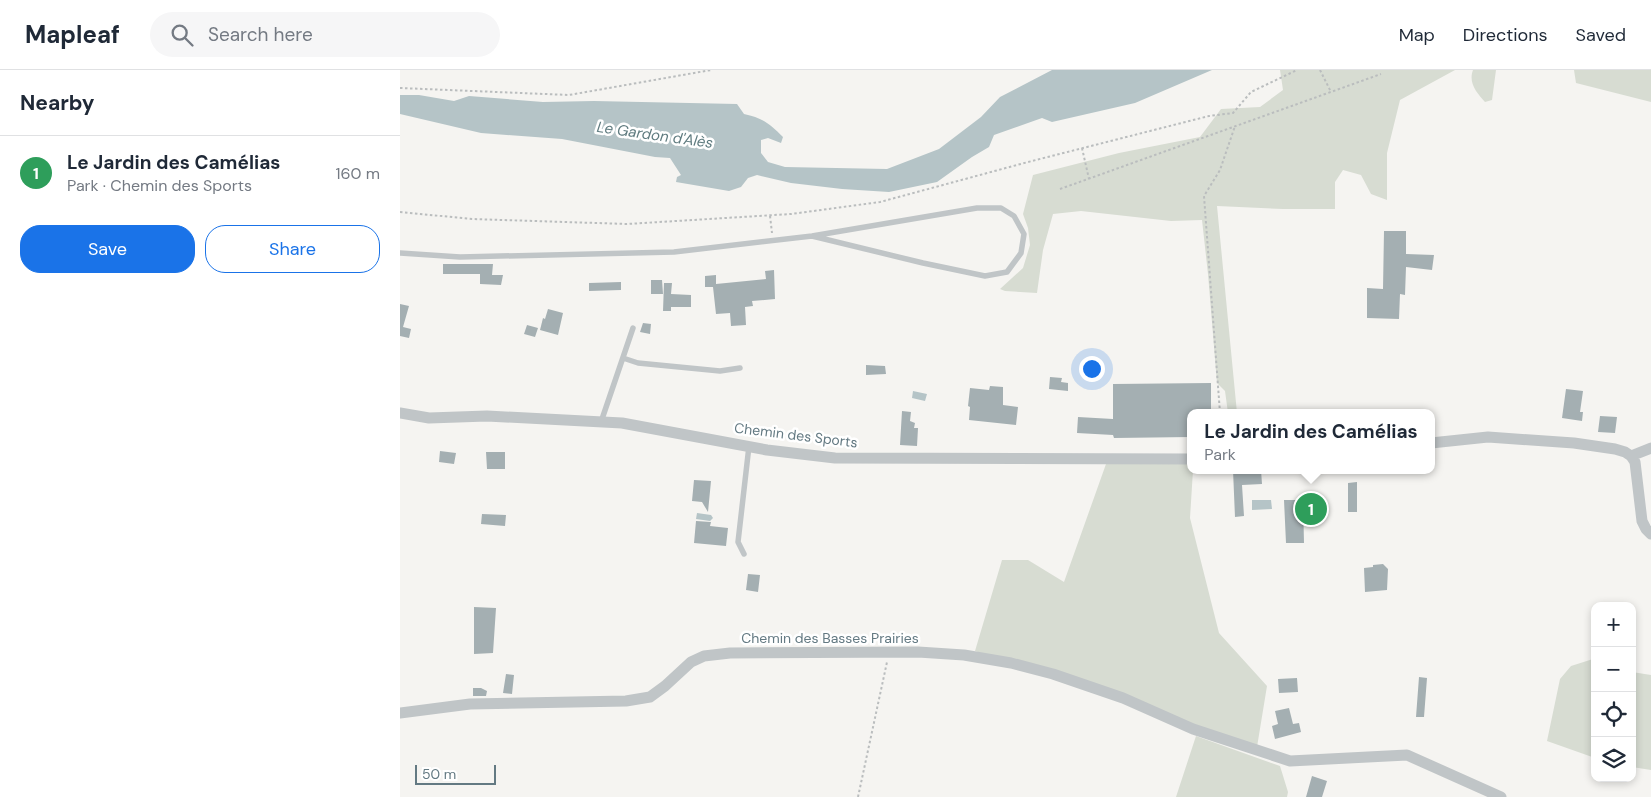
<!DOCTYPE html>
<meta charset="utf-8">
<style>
body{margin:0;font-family:"DM Sans",sans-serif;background:#f6f6f7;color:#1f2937}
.controls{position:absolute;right:15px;bottom:15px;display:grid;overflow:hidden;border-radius:10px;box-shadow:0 2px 8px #0003}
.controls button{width:45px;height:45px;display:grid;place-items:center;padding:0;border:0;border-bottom:1px solid #e0e1e3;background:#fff;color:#1f2937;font:25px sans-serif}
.scale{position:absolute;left:15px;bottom:12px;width:81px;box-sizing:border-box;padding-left:5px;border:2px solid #637982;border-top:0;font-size:14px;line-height:18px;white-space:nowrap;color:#637982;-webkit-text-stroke:4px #fff;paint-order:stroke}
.you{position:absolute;left:691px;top:298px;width:18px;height:18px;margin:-12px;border:4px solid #fff;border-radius:50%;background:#1a73e8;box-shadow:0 0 0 8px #1a73e833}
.badge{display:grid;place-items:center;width:32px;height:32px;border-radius:50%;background:#1a73e8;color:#fff;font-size:16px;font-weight:700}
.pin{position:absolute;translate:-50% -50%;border:2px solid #fff;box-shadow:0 1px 5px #0006}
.popup{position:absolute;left:787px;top:339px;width:248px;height:65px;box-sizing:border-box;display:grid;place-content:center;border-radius:10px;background:#fff;filter:drop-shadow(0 1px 4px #0005);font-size:16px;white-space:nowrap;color:#747a83}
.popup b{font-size:19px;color:#1f2937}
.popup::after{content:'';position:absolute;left:50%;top:100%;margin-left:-10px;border:10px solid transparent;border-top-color:#fff}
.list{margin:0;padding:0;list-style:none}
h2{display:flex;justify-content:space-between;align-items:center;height:65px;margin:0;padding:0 20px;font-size:21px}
h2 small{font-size:16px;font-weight:400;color:#747a83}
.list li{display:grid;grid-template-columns:32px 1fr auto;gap:15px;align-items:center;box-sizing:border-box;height:75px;padding:0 20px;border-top:1px solid #e0e1e3}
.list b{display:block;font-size:19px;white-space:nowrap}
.list p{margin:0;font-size:16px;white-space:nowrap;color:#747a83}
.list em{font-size:16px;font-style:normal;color:#747a83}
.actions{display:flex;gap:10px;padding:15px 20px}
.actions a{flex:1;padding:11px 0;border:1px solid #1a73e8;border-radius:20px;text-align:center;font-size:18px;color:#1a73e8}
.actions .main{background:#1a73e8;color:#fff}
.icon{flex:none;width:28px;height:28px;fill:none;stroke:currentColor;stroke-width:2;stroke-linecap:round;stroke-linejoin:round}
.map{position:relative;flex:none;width:1251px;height:727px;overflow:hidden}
header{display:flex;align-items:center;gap:30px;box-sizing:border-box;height:70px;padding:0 25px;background:#fff;border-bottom:1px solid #e0e1e3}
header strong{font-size:24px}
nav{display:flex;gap:28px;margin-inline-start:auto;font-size:18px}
.search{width:350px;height:45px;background:#f6f6f7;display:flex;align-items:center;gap:12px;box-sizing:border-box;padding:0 18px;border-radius:28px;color:#747a83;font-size:19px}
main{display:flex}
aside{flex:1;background:#fff}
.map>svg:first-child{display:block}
.green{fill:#d7dcd2}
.water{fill:#b5c4c7}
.building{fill:#a4afb2}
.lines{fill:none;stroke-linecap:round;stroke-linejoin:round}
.path{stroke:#babdbe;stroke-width:2;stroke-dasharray:2.5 2.5;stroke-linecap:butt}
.lane{stroke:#c0c5c7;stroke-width:5.5}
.street{stroke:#c0c5c7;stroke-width:11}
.labels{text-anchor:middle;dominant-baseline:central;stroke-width:5;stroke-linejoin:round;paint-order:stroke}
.street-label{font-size:14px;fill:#637982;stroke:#fff}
.water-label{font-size:15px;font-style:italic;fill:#5f7b7f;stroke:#fff}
</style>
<header>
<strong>Mapleaf</strong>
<div class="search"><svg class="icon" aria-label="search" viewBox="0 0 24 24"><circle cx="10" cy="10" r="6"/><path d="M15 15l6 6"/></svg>Search here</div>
<nav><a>Map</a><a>Directions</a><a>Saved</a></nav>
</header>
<main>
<aside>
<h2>Nearby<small></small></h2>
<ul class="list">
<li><span class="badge" style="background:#2e9e5b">1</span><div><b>Le Jardin des Camélias</b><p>Park · Chemin des Sports</p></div><em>160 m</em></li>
</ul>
<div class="actions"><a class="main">Save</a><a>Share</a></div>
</aside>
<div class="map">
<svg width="1251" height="727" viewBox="0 0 1251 727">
<rect width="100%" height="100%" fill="#f5f4f1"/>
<path class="green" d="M880,0H1055L1000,30L987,83V130L971,124L961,105L943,100L935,112V139H883L817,136L837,343H828L825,321L817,313L808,204L802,150L771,151L681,141L653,144L643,180L637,223L605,221L600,219L623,198L630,175L628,158L623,144L633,105L719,83L800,67L821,39L860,37L883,20Z
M1073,0H1096L1092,30L1085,32C1077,23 1068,13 1073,0Z
M1174,0H1251V32L1176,13Z
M706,394H791V400H793L790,448L819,563L867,616L857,677L575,581L602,490H628L664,512Z
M1193,589L1195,590V688L1147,671L1160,609L1171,596Z
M1232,602L1251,605V700L1232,697Z
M796,666L880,696L888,722L887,727H776Z"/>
<path class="water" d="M652,0H812L735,33L652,52L642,48L594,65L589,77L572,87L537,112L489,122L442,119L391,113L357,105L348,108L341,117L329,121L276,112L277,107L281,105L270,88L255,87L162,69L81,63L0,44V25H19L54,31L69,26L143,32L194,31L337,34L344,44C363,48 370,54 383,67L381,73L368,68L361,70V83L368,92L385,97L487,99L539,79L581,47L600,27Z
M513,321L527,324L525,331L512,328Z
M852,430H871L872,439L852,440Z
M297,443L311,445L313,448L310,451L296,449Z"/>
<path class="building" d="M984,161H1006V184L1034,185L1032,200L1006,197L1005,225L1000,224L999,249L967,248V218L983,219Z
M43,194H93L92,205H103L101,215L80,214V204H43Z
M374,200L375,229L352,231L353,236L345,237L346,255L331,256L330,243L316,244L313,217H305V206L316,205V214L366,209L365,201Z
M251,210H262L263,224H251Z
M221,212V220L189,221V213Z
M264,213H272L271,224L291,225V237H271V241H263Z
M0,234L9,236L3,257L11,259L9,268L0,266Z
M148,239L163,243L158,265L140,260L143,248L145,249Z
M243,253L251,254L250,264L240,262Z
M127,255L138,258L135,267L124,264Z
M466,295L485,296L486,304L466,305Z
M650,307L662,308L661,312L668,313V321L649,319Z
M811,313V343H791V367L714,368L713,365L677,363L678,347L713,349V314Z
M590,316L603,317V335L618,337L616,355L569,350L570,337L568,336L570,318L589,320Z
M1166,319L1183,321L1180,342H1183L1182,351L1162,348Z
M502,341L511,342L510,351L515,353L514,358H518L517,376L500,375Z
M1200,346L1217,347L1215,363L1198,362Z
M40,381L56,383L54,394L39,392Z
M86,382H105V399H87Z
M833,400H861L862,414L842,415L844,446L835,447Z
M294,410L311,411L308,442L302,432L292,431Z
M957,412V442H948V413Z
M884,430H903L904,473H886Z
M82,444L106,445L105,456L81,454Z
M296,451L311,452L310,456L328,458L326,476L294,473Z
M983,494L988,499L987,520L965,522L964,498L973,497V495Z
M348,504L360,505L358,522L346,520Z
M74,537L96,538L93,583L74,584Z
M106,604L114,605L112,624L103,623Z
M1019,607L1027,608L1024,647H1016Z
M897,608L898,622L879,623L878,609Z
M73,618H81L87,621L86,626H73Z
M889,638L893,654L899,653L901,662L875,669L872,656L878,654L875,641Z
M912,706L927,711L922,727H906Z"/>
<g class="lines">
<path class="path" d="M920,0L931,22
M0,18L169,25L311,0
M682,78L689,109
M660,119L981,4
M0,142L72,149L227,154L391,144L480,132L628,92L809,46L833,43L851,22L897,0
M370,146L372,163
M820,343L804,126L820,100L835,56
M458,727L487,592"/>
<path class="lane" d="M0,183L60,187L274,182L412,166L577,138H601L614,146L624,164L621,183L607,202L585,206L523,193L412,166
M223,288L238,293L320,301L340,298
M201,352L233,258
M344,484L338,472L349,376"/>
<path class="street" d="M0,343L29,348L87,346L222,353L367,380L435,388L791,389
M1031,373L1088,367L1174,373L1215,379L1225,382L1231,386L1235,392L1242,451L1246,459L1251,464
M1231,386L1251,378
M0,643L70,634L226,631L250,627L265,616L291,592L304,586L330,583L518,582L564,585L611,593L653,604L723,628L793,659L890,691L1007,685L1101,727"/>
</g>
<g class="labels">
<g class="street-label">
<text transform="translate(396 365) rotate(7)">Chemin des Sports</text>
<text x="430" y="568">Chemin des Basses Prairies</text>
</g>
<g class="water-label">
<text transform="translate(255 65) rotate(8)">Le Gardon d'Alès</text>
</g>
</g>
</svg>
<div class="controls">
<button>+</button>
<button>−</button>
<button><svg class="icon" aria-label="locate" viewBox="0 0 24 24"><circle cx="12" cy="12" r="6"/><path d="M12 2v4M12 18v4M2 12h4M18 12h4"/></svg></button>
<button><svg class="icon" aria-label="layers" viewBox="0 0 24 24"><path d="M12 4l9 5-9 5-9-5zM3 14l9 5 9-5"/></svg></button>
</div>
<div class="scale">50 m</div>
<div class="you"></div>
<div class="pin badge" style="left:911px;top:439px;background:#2e9e5b">1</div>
<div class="popup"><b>Le Jardin des Camélias</b>Park</div>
</div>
</main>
